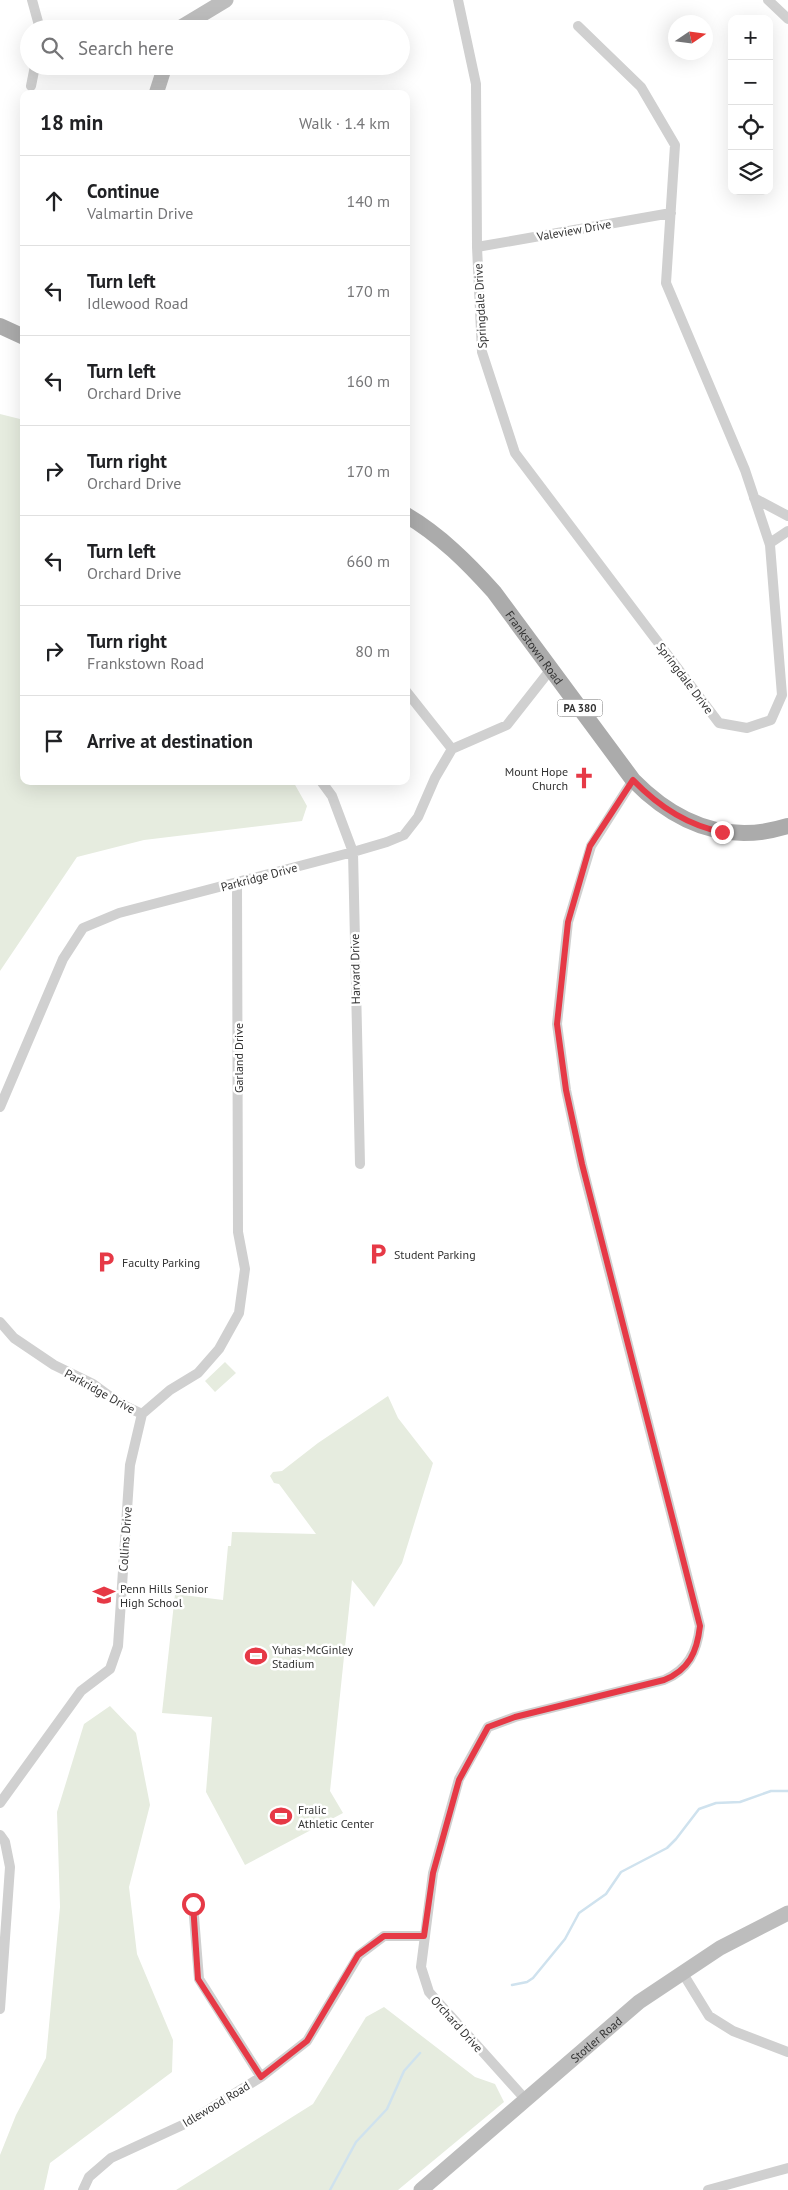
<!DOCTYPE html>
<meta charset="utf-8">
<style>
body{margin:0;font-family:"PT Sans",sans-serif;background:#f2f2f2;color:#202124}
.controls{position:absolute;right:15px;top:15px;display:grid;overflow:hidden;border-radius:10px;box-shadow:0 5px 20px #0002}
.controls button{width:45px;height:45px;display:grid;place-items:center;padding:0;border:0;border-bottom:1px solid #e0e0e0;background:#fff;color:#202124;font:25px sans-serif}
.compass{position:absolute;left:668px;top:15px;width:45px;height:45px;border-radius:50%;background:#fff;box-shadow:0 5px 20px #0002;rotate:77deg}
.stop{position:absolute;width:15px;height:15px;margin:-11px;border:4px solid #e63946;border-radius:50%;background:#fff}
.stop.end{background:#e63946;border-color:#fff;box-shadow:0 1px 5px #0008}
.list{margin:0;padding:0;list-style:none}
h2{display:flex;justify-content:space-between;align-items:center;height:65px;margin:0;padding:0 20px;font-size:21px}
h2 small{font-size:16px;font-weight:400;color:#757577}
.list li{display:grid;grid-template-columns:32px 1fr auto;gap:15px;align-items:center;box-sizing:border-box;height:90px;padding:0 20px;border-top:1px solid #e0e0e0}
.list b{display:block;font-size:19px;white-space:nowrap}
.list p{margin:0;font-size:16px;white-space:nowrap;color:#757577}
.list em{font-size:16px;font-style:normal;color:#757577}
.icon{flex:none;width:28px;height:28px;fill:none;stroke:currentColor;stroke-width:2;stroke-linecap:round;stroke-linejoin:round}
.map{position:relative;flex:none;width:788px;height:2190px;overflow:hidden}
.search{position:absolute;background:#fff;box-shadow:0 5px 20px #0002;left:20px;top:20px;width:390px;height:55px;display:flex;align-items:center;gap:12px;box-sizing:border-box;padding:0 18px;border-radius:28px;color:#757577;font-size:19px}
.panel{position:absolute;background:#fff;box-shadow:0 5px 20px #0002;left:20px;top:90px;width:390px;height:695px;border-radius:10px}
.map>svg:first-child{display:block}
.green{fill:#e6ecdf}
.lines{fill:none;stroke-linecap:round;stroke-linejoin:round}
.stream{stroke:#cfe2ee;stroke-width:2.5}
.street{stroke:#d0d0d0;stroke-width:10}
.secondary{stroke:#bdbdbd;stroke-width:15}
.primary{stroke:#ababab;stroke-width:16}
.route{stroke:#e63946;stroke-width:6}
.labels{text-anchor:middle;dominant-baseline:central;stroke-width:5;stroke-linejoin:round;paint-order:stroke}
.shield{fill:#fff;stroke:#707070;stroke-width:1}
.shield-label{font-size:11px;font-weight:bold;fill:#333}
.street-label{font-size:12px;fill:#333;stroke:#fff}
.poi-label{font-size:12px;fill:#333;stroke:#fff;text-anchor:start}
</style>
<div class="map">
<svg width="788" height="2190" viewBox="0 0 788 2190">
<rect width="100%" height="100%" fill="#fff"/>
<path class="green" d="M0,414L24,420V781H291L294,783L307,806L302,821L144,840L77,857L0,971Z
M225,1362L236,1373L215,1392L205,1381Z
M388,1396L398,1418L433,1463L402,1563L374,1607L352,1580L330,1791L343,1813L245,1865L206,1792L212,1717L162,1713L175,1594L223,1600L228,1546H231L232,1532L316,1534L279,1484L274,1483L270,1476L273,1472L282,1471L318,1443Z
M110,1706L136,1733L150,1805L129,1887L137,1954L173,2040L172,2072L50,2163L44,2190H0V2155L16,2115L46,2058L60,1907L57,1812L84,1724Z
M384,2007L475,2077L495,2084L504,2102L398,2190H176L313,2104L366,2017Z"/>
<g class="lines">
<path class="stream" d="M512,1985L527,1982L533,1978L565,1939L579,1913L606,1894L621,1872L667,1848L676,1839L699,1809L716,1803L740,1802L771,1791H788
M330,2190L356,2142L387,2109L404,2071L420,2053"/>
<path class="street" d="M32,0L40,29
M458,0L476,84L477,247L482,352L515,453L719,723L747,728L771,720L782,695L770,545L745,470L666,283L675,145L641,87L578,26
M768,0L788,19
M31,86L35,66
M477,247L671,213
M754,498L788,516
M770,543L788,531
M406,691L452,749
M321,781L332,796L353,852L360,1164
M0,1107L63,959L83,928L119,913L353,852L387,842L404,835L418,817L435,778L452,749L507,725L551,669
M0,1322L14,1338L54,1365L93,1384L119,1403L142,1414L170,1390L198,1373L219,1349L239,1313L245,1269L238,1232L237,883
M0,1803L81,1691L110,1669L118,1646L130,1465L142,1414
M0,1835L5,1842L10,1867L0,2009
M193,1904L199,1979L261,2077
M682,1972L709,2016L733,2031L788,2052
M526,2100L429,1992L421,1967L433,1873L459,1779L488,1727L515,1717L664,1680C688,1670 697,1652 700,1626L582,1165L566,1090L557,1024L568,922L591,846L633,780
M83,2190L89,2177L111,2158L189,2122L261,2077L307,2041L359,1955L384,1936H423
M708,2190L788,2168"/>
<g class="secondary">
<path d="M178,29L226,0"/>
<path d="M156,94L165,66"/>
<path id="s1" d="M421,2190L639,2002L720,1948L788,1913"/>
</g>
<g class="primary">
<path d="M0,326L24,337"/>
<path id="s2" d="M406,515C440,535 468,563 494,592L633,780C676,824 727,845 788,826"/>
</g>
</g>
<g class="lines">
<path class="route" d="M193,1904L198,1979L261,2077L307,2041L358,1955L384,1936H424L433,1873L459,1780L488,1727L515,1717L664,1680C689,1670 697,1652 700,1626L582,1164L566,1090L557,1024L568,922L590,846L633,780C658,806 686,825 722,832"/>
</g>
<defs>
<g id="church-bare" transform="scale(1.725)"><path d="M-1.2-6h2.4v3.5h3.3v2.4h-3.3V6h-2.4V-.1h-3.3v-2.4h3.3Z" fill="#e63946" stroke="#fff" stroke-width="2.5" paint-order="stroke"/></g>
<g id="parking-bare" transform="scale(1.725)"><path d="M-3.5-5.5H1a3.5 3.5 0 0 1 0 7H-1V5.5H-3.5ZM-1-3.4V-.6H.8a1.4 1.4 0 0 0 0-2.8Z" fill="#e63946" stroke="#fff" stroke-width="2.5" paint-order="stroke"/></g>
<g id="school-bare" transform="scale(1.725)"><path d="M0-5L7-2L0 1L-7-2ZM-4 1L0 2.5L4 1V4Q0 6-4 4Z" fill="#e63946" stroke="#fff" stroke-width="2.5" paint-order="stroke"/></g>
<g id="stadium-bare" transform="scale(1.725)"><path d="M0-5a6.5 5 0 1 0 0 10a6.5 5 0 1 0 0-10ZM-3.5-1.8h7v3.6h-7Z" fill="#e63946" stroke="#fff" stroke-width="2.5" paint-order="stroke"/></g>
</defs>
<g fill-rule="evenodd">
<use href="#church-bare" x="584" y="778"/>
<use href="#parking-bare" x="378" y="1254"/>
<use href="#parking-bare" x="106" y="1262"/>
<use href="#school-bare" x="104" y="1595"/>
<use href="#stadium-bare" x="256" y="1656"/>
<use href="#stadium-bare" x="281" y="1816"/>
</g>
<g class="labels">
<rect class="shield" x="557.5" y="699.5" width="45" height="17" rx="4"/>
<g class="shield-label">
<text x="580" y="708">PA 380</text>
</g>
<g class="street-label">
<text transform="translate(574 230) rotate(-10)">Valeview Drive</text>
<text transform="translate(480 306) rotate(-93)">Springdale Drive</text>
<text stroke="none"><textPath href="#s2" startOffset="186">Frankstown Road</textPath></text>
<text transform="translate(685 678) rotate(53)">Springdale Drive</text>
<text transform="translate(259 877) rotate(-15)">Parkridge Drive</text>
<text transform="translate(355 969) rotate(-91)">Harvard Drive</text>
<text transform="translate(238 1058) rotate(-90)">Garland Drive</text>
<text transform="translate(100 1391) rotate(29)">Parkridge Drive</text>
<text transform="translate(125 1539) rotate(-86)">Collins Drive</text>
<text transform="translate(457 2024) rotate(48)">Orchard Drive</text>
<text stroke="none"><textPath href="#s1" startOffset="231">Stotler Road</textPath></text>
<text transform="translate(216 2104) rotate(-31)">Idlewood Road</text>
</g>
<g class="poi-label">
<text x="568" y="771" text-anchor="end">Mount Hope<tspan x="568" dy="14">Church</tspan></text>
<text x="394" y="1254">Student Parking</text>
<text x="122" y="1262">Faculty Parking</text>
<text x="120" y="1588">Penn Hills Senior<tspan x="120" dy="14">High School</tspan></text>
<text x="272" y="1649">Yuhas-McGinley<tspan x="272" dy="14">Stadium</tspan></text>
<text x="298" y="1809">Fralic<tspan x="298" dy="14">Athletic Center</tspan></text>
</g>
</g>
</svg>
<div class="controls">
<button>+</button>
<button>−</button>
<button><svg class="icon" aria-label="locate" viewBox="0 0 24 24"><circle cx="12" cy="12" r="6"/><path d="M12 2v4M12 18v4M2 12h4M18 12h4"/></svg></button>
<button><svg class="icon" aria-label="layers" viewBox="0 0 24 24"><path d="M12 4l9 5-9 5-9-5zM3 14l9 5 9-5"/></svg></button>
</div>
<svg class="compass" viewBox="-18 -18 36 36"><path d="M0-13l5 13h-10z" fill="#e53935"/><path d="M0 13l5-13h-10z" fill="#757577"/></svg>
<div class="stop" style="left:193px;top:1904px"></div>
<div class="stop end" style="left:722px;top:832px"></div>
<div class="search"><svg class="icon" aria-label="search" viewBox="0 0 24 24"><circle cx="10" cy="10" r="6"/><path d="M15 15l6 6"/></svg>Search here</div>
<section class="panel">
<h2>18 min<small>Walk · 1.4 km</small></h2>
<ul class="list">
<li><svg class="icon" aria-label="ahead" viewBox="0 0 24 24"><path d="M12 20V5M6 11l6-6 6 6"/></svg><div><b>Continue</b><p>Valmartin Drive</p></div><em>140 m</em></li>
<li><svg class="icon" aria-label="left" viewBox="0 0 24 24"><path d="M17 20v-9H6M10 6l-5 5 5 5"/></svg><div><b>Turn left</b><p>Idlewood Road</p></div><em>170 m</em></li>
<li><svg class="icon" aria-label="left" viewBox="0 0 24 24"><path d="M17 20v-9H6M10 6l-5 5 5 5"/></svg><div><b>Turn left</b><p>Orchard Drive</p></div><em>160 m</em></li>
<li><svg class="icon" aria-label="right" viewBox="0 0 24 24"><path d="M7 20v-9h11M14 6l5 5-5 5"/></svg><div><b>Turn right</b><p>Orchard Drive</p></div><em>170 m</em></li>
<li><svg class="icon" aria-label="left" viewBox="0 0 24 24"><path d="M17 20v-9H6M10 6l-5 5 5 5"/></svg><div><b>Turn left</b><p>Orchard Drive</p></div><em>660 m</em></li>
<li><svg class="icon" aria-label="right" viewBox="0 0 24 24"><path d="M7 20v-9h11M14 6l5 5-5 5"/></svg><div><b>Turn right</b><p>Frankstown Road</p></div><em>80 m</em></li>
<li><svg class="icon" aria-label="arrive" viewBox="0 0 24 24"><path d="M6 21V4h12l-3 4 3 4H6"/></svg><div><b>Arrive at destination</b></div></li>
</ul>
</section>
</div>
